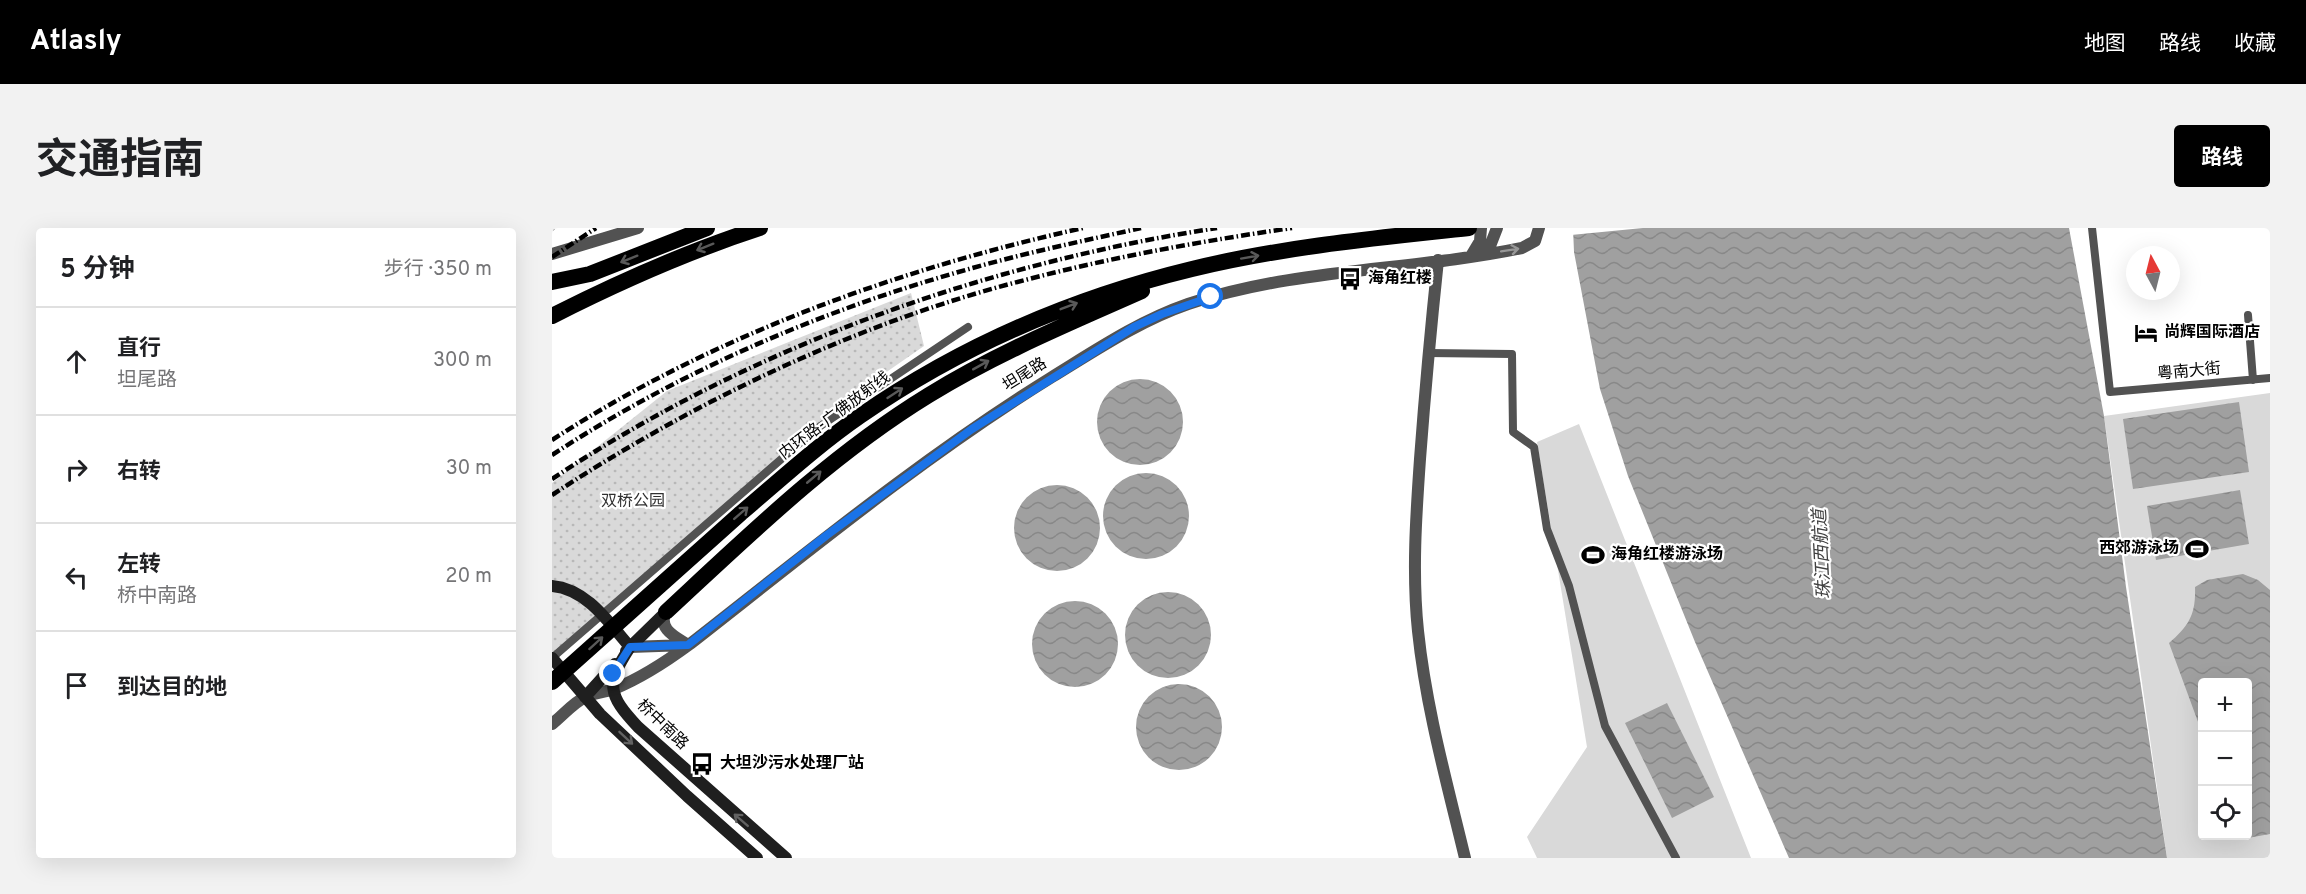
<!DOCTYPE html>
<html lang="zh">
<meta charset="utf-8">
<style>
body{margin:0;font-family:Overpass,"Noto Sans SC",sans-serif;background:#f2f2f2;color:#202124}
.controls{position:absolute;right:18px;bottom:18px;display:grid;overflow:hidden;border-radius:6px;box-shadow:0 6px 24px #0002}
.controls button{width:54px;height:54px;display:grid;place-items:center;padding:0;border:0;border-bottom:2px solid #e0e0e0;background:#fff;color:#202124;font:30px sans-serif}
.compass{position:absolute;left:1574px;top:18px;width:54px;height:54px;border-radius:50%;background:#fff;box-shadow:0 6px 24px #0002;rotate:353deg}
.stop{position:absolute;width:18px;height:18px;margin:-14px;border:4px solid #1a73e8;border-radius:50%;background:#fff}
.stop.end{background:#1a73e8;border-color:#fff;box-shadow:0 2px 6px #0008}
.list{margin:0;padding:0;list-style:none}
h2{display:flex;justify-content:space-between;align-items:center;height:78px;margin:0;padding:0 24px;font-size:26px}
h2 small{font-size:20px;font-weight:400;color:#757577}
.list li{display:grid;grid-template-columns:39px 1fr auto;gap:18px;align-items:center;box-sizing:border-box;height:108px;padding:0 24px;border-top:2px solid #e0e0e0}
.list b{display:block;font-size:22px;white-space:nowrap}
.list p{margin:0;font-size:20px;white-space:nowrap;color:#757577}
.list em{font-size:20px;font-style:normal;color:#757577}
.icon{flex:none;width:33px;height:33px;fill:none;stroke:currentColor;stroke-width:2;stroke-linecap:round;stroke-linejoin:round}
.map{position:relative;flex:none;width:1718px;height:630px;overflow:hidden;border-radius:6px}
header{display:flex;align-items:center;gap:36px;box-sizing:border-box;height:84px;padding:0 30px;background:#000;color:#fff}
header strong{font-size:28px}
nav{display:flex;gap:33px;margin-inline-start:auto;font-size:21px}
.intro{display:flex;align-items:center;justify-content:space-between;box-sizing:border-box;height:144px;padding:0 36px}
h1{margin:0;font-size:42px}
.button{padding:15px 27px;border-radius:6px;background:#000;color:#fff;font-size:21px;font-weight:700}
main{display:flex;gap:36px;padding:0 36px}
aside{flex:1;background:#fff;border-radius:6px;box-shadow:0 6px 24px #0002}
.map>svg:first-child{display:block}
.green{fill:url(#green-dots)}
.pitch{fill:#d9d9d9;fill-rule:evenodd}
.water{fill:url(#water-waves)}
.pier{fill:#fff}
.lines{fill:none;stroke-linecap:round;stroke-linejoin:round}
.service{stroke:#525252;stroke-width:8}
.tertiary{stroke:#525252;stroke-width:12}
.secondary{stroke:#1f1f1f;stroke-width:12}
.trunk{stroke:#000;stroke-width:16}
.rail{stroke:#000;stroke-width:4.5;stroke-dasharray:9 3 1.5 3;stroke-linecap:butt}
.oneway{stroke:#595959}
.oneway2{stroke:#979797}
.oneway3{stroke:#626262}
.route{stroke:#1a73e8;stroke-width:8}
.labels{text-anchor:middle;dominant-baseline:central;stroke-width:4.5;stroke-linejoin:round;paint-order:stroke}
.poi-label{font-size:16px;font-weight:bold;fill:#000;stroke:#fff;text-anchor:start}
.street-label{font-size:16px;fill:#000;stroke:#fff}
.park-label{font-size:16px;fill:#303030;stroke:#fff}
.water-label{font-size:18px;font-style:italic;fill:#414141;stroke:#fff}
</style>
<header>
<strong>Atlasly</strong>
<nav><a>地图</a><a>路线</a><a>收藏</a></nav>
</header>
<div class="intro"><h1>交通指南</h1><a class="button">路线</a></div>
<main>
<aside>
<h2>5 分钟<small>步行 · 350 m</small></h2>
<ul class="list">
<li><svg class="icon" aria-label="ahead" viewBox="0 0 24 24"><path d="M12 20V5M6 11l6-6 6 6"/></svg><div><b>直行</b><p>坦尾路</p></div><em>300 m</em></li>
<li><svg class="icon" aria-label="right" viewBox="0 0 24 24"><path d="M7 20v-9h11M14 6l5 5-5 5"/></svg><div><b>右转</b></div><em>30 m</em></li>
<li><svg class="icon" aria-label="left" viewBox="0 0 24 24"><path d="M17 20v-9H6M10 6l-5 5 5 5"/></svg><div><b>左转</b><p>桥中南路</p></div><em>20 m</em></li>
<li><svg class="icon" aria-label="arrive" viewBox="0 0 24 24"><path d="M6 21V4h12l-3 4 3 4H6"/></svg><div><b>到达目的地</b></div></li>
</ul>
</aside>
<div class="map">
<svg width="1718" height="630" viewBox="0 0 1718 630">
<defs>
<pattern id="green-dots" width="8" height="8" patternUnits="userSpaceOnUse" patternTransform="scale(1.5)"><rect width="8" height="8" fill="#d9d9d9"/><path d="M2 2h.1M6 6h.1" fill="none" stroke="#b8b8b8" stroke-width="1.8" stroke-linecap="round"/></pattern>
<pattern id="water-waves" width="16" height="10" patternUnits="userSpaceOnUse" patternTransform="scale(1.5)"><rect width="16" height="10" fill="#a0a0a0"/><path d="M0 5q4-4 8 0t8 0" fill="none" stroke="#888"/></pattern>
</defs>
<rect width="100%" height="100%" fill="#fff"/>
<path class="green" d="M359,65L372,118L323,152L0,430V255L115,163Z"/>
<path class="pitch" d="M1718,165V630H1615L1552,188ZM1650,454H1696V608H1650Z
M1027,196L1199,630H985L975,609L1035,519L985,214Z"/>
<path class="water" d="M1021,0H1517L1552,188L1574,359L1615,630H1237L1143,414L1076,248L1048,161L1022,24Z
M545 194a43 43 0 1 1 86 0a43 43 0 1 1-86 0Z
M1687,174L1697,244L1581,261L1571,191Z
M551 288a43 43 0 1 1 86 0a43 43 0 1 1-86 0Z
M462 300a43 43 0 1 1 86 0a43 43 0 1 1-86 0Z
M1688,262L1697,316L1604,332L1595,278Z
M1691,346L1706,352L1718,362V606L1690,611L1686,608H1696V454H1650V571L1647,560L1649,502L1617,415C1637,398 1644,386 1643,359L1655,352Z
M573 407a43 43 0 1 1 86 0a43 43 0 1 1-86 0Z
M480 416a43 43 0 1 1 86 0a43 43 0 1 1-86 0Z
M584 499a43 43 0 1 1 86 0a43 43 0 1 1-86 0Z
M1115,475L1162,569L1120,590L1073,495Z"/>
<path class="pier" d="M1018,0H1091L1019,7Z"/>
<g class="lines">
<path class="service" d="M1540,0L1558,164L1718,150
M1696,87L1701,152
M876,125L960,126L961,204L982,219L995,301L1017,358L1053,498L1124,630
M0,430L264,201L416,99"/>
<path class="tertiary" d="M0,26L86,0
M931,26L938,18L945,0
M919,28L928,13L929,0
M886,32C879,98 873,164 868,231C864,288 860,346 866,403C874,480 895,555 913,630
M114,384C105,401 124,409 136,417
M78,419L135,417
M0,496C11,487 22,474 35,468C43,465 53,464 62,461C89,450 115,433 138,416C257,323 371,229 500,149C544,122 587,93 636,76C744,40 859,43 970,20L983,13L987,0"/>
<path class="secondary" d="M0,358C35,361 57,395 78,419
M78,419C54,456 55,466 86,499L234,630
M74,423L114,384
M0,430L48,486L135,568L205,630
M33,469L63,436"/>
<path class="trunk" d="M0,54L38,46L155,0
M0,88C67,54 137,23 208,0
M114,384C198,306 279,227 377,167C445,125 518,95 590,63
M0,454C63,398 126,341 189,285C228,252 266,217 308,188C409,118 520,70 640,41C730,19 824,10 917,0"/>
<path class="rail" d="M0,1L1,0
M0,29L44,0
M0,212C160,108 346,41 531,0
M0,227C128,143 270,82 417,41C473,25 531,13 589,0
M0,251C198,119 431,36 665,0
M0,267C143,173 307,94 473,52C561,29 650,13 740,0"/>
</g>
<defs><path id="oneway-shaft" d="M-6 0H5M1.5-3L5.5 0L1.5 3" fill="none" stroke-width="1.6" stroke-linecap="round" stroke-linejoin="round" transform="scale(1.5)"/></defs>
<g class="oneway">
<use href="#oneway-shaft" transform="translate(153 19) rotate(158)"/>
<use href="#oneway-shaft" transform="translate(698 29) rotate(-10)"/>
<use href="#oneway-shaft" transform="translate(77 31) rotate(158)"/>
<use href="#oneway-shaft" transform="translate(517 78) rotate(-21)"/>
<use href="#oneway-shaft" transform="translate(429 137) rotate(-29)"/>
<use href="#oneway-shaft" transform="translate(343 165) rotate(-33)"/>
<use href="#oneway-shaft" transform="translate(262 249) rotate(-40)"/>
<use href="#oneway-shaft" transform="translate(189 285) rotate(-41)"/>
<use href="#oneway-shaft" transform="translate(44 415) rotate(-42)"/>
</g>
<use class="oneway2" href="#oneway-shaft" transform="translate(958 22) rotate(-9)"/>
<g class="oneway3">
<use href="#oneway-shaft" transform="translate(74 510) rotate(43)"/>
<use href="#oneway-shaft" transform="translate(189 592) rotate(-139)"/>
</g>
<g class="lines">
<path class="route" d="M61,446L78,419L136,417L275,307L420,201L582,99L610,86L659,69"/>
</g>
<defs>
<g id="bus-bare" transform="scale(1.8)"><path d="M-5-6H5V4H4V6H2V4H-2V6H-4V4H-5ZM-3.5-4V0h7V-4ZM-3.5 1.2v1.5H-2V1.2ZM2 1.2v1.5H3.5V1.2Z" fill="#000" stroke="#fff" stroke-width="2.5" paint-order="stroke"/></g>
<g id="hotel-bare" transform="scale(1.8)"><path d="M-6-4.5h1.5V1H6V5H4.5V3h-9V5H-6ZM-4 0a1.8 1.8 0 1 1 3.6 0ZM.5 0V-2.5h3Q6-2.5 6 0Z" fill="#000" stroke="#fff" stroke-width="2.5" paint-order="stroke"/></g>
<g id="stadium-bare" transform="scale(1.8)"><path d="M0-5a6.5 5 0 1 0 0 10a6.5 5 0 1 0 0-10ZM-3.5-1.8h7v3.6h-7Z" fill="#000" stroke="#fff" stroke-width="2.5" paint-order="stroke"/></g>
</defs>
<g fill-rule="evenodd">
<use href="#bus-bare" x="798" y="51"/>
<use href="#hotel-bare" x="1594" y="105"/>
<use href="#stadium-bare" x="1645" y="321"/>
<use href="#stadium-bare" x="1041" y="327"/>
<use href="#bus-bare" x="150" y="536"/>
</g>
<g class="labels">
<g class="poi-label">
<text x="816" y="51">海角红楼</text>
<text x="1612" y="105">尚辉国际酒店</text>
<text x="1627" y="321" text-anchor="end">西郊游泳场</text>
<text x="1059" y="327">海角红楼游泳场</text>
<text x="168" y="536">大坦沙污水处理厂站</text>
</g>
<g class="street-label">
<text transform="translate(1637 144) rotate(-5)">粵南大街</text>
<text transform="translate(473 147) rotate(-32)">坦尾路</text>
<text transform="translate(283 188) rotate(-37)">内环路-广佛放射线</text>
<text transform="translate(110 497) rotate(44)">桥中南路</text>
</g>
<g class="park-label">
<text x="81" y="274">双桥公园</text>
</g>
<g class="water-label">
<text transform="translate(1271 326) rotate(-93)">珠江西航道</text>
</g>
</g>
</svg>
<div class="controls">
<button>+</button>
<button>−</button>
<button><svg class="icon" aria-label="locate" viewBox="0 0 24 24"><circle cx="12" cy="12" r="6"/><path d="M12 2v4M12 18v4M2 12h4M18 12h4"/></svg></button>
</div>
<svg class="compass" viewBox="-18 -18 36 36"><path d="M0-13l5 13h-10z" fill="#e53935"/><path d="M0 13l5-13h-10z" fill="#757577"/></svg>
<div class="stop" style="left:659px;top:69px"></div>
<div class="stop end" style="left:61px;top:446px"></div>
</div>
</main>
